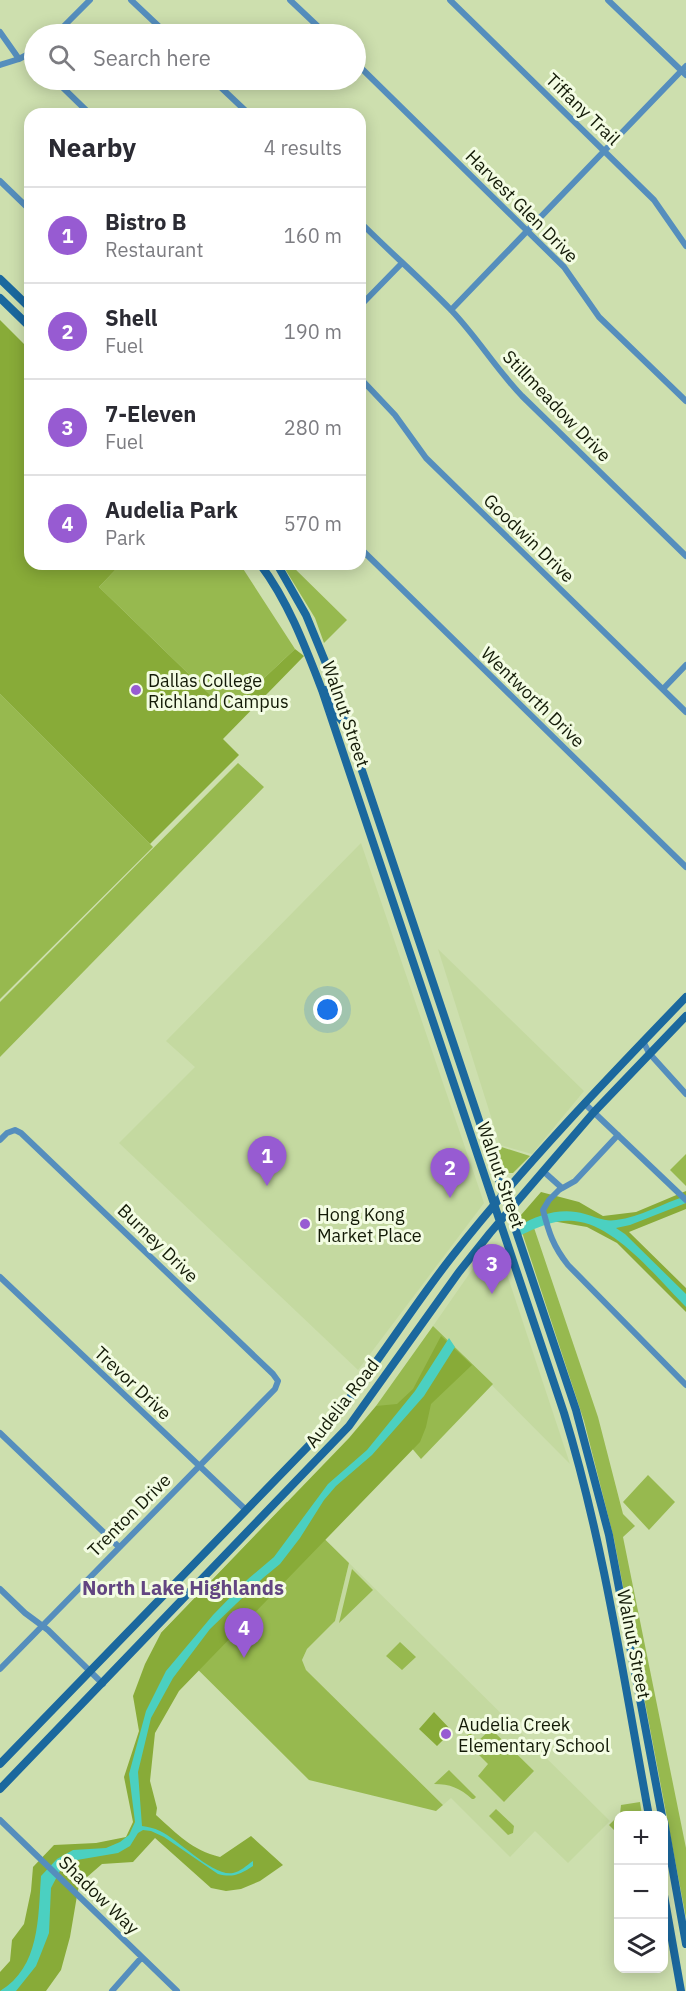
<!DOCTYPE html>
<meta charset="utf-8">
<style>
body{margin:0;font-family:"IBM Plex Sans",sans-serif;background:#f2f2f3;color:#2b2b33}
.controls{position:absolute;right:18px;bottom:18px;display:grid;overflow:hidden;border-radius:12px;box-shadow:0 3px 15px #0003}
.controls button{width:54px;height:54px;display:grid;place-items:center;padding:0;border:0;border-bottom:2px solid #e1e1e2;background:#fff;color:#2b2b33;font:30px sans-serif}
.you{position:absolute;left:328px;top:1010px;width:21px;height:21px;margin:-15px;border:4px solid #fff;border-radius:50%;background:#1a73e8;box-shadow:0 0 0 9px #1a73e833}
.badge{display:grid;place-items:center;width:39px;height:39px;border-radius:50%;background:#975bd2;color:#fff;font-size:20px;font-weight:700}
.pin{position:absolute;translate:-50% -50px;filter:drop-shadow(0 2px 3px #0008)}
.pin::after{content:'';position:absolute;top:32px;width:21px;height:18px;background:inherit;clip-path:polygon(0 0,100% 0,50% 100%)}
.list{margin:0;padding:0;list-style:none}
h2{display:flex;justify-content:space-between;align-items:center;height:78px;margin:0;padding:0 24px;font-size:26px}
h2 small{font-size:20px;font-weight:400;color:#7c7c81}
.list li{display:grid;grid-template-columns:39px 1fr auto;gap:18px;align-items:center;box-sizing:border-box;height:96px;padding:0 24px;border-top:2px solid #e1e1e2}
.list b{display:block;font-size:22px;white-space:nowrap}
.list p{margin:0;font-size:20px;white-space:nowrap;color:#7c7c81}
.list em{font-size:20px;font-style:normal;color:#7c7c81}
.icon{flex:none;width:33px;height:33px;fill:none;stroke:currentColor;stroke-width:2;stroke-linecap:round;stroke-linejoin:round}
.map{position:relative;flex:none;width:686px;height:1991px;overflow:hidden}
.search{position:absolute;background:#fff;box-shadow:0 3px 15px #0003;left:24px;top:24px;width:342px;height:66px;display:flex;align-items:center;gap:15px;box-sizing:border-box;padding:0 21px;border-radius:33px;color:#7c7c81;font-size:22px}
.panel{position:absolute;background:#fff;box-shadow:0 3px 15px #0003;left:24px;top:108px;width:342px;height:462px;border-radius:18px}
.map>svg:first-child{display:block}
.built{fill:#c4d9a0}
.green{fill:#97b94f}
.forest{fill:#88ab38}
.water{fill:#4bd0c1}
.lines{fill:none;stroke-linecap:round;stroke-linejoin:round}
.street{stroke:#558ebd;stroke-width:6}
.secondary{stroke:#1b689e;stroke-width:8}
.poi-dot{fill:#975bd2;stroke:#f3fce3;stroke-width:2}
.labels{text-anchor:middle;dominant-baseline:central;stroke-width:6;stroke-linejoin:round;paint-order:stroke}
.street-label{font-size:18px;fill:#131a07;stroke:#f3fce3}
.poi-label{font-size:18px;fill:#131a07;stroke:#f3fce3;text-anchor:start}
.neighbourhood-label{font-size:20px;font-weight:bold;fill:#624581;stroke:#f3fce3}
</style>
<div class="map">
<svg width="686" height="1991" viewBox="0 0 686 1991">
<rect width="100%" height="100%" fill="#cddfae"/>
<path class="built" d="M361,843L484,1203L358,1370L119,1143L195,1067L166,1041Z
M438,949L584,1091L532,1154L500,1145Z
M488,1247L499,1250L570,1464L433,1326Z
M349,1563L610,1821L568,1863L535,1831L510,1857L451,1798L443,1805L306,1670L302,1660L307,1649L335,1621Z"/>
<path class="green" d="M121,564H240L295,649L228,712L99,587Z
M282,564H290L347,620L324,643L315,618Z
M0,694L153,847L0,999Z
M238,763L264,787L0,1057V1002Z
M492,1144L530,1156L513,1173H502Z
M686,1154V1186L670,1170Z
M528,1210L598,1417L623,1514L635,1526L623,1537L686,1848V1918L614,1539L584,1421L518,1220Z
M433,1326L493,1384L421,1459L376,1406Z
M648,1475L675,1502L649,1530L623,1502Z
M287,1502L349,1563L335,1621L307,1649L302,1660L306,1670L443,1805L436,1811L309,1780L161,1633Z
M352,1569L373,1590L339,1623Z
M400,1642L416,1657L402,1670L386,1656Z
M491,1729L534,1771L504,1802L478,1776L488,1764L463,1739L470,1733L478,1741Z
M449,1770L476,1797L474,1799H472C460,1788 450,1784 434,1784Z
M640,1802L642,1815L618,1816V1834L609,1825L620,1814L621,1805Z
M496,1809L514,1826L513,1833L508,1835L489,1816Z"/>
<path class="forest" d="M0,320L30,350V564H121L99,587L228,712L295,649L304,656L223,739L239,755L150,844L0,694Z
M686,1191V1209L629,1232L686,1288V1312L617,1243L587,1227L552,1221L526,1230L521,1215L541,1192L579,1202L603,1216L636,1212Z
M441,1336L472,1365L431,1404L426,1427L420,1442L179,1691L155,1733L150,1781L157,1808L156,1815C177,1834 192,1850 220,1857L251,1836L283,1865L260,1881L241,1889L226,1891L211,1888L155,1838L133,1862L102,1864L79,1884L70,1937L61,1970L46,1991H0V1972L10,1961L12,1940L24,1924L31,1891L33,1867L54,1845L96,1843L126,1837L133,1822L124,1777L139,1731L133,1696L145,1664L161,1633L349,1438L376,1406L397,1404L413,1389Z
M434,1712L452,1731L437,1746L419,1729Z"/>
<path class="water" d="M686,1196V1203L630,1225L616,1228L625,1234L686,1294V1307C658,1279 615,1224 574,1221C555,1219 538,1227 521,1235L519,1226C538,1214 563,1207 585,1214C596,1217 605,1222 616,1220C641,1217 663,1203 686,1196Z
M449,1338L455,1347L424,1396L372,1455L336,1486L324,1500L300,1538L280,1564L263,1578L210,1629L173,1678L151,1718L138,1772L142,1826C148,1827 154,1828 160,1831C178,1839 213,1877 233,1873C240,1872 247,1865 253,1861V1866C241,1874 233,1878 218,1874L164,1837L151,1831L143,1830L138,1833L130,1846L118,1853L71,1861L62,1867L51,1888L49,1933L42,1951L36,1966L16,1991H0C40,1967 38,1918 41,1876L57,1859L73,1850L106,1848L120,1842L129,1835L135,1822L129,1774L146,1711L166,1671L213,1615L248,1579L274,1557L328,1484L367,1450L415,1391Z"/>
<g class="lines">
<path class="street" d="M131,0L167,34
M290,0L326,34
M450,0L654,200L686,246
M608,0L686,75
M0,32L19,59
M56,34L90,0
M356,63L564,267L599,317L686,401
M0,65L19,59L34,51
M55,80L90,114
M213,80L249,114
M0,181L30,210
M360,222C390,252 422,280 451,310C477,337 496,369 522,396L686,556
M360,306L402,263
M451,310L686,66
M360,378L395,415L426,458L686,712
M360,548L686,867
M663,689L686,665
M643,1041L649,1053L686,1094
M584,1103L686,1200
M618,1135L575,1181L559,1190L549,1200L543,1210C549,1233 553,1246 568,1265L686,1385
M0,1140L7,1133L15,1130L21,1133L273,1374L278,1381L275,1389L0,1669
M543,1171L562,1188
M0,1277L246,1510
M0,1433L119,1547
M0,1589L25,1613L48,1630L103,1684
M0,1820L177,1991
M112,1991L142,1957"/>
<path class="secondary" d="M0,279L30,308
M0,298L30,327
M260,564C288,601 305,646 322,690L564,1413C604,1544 624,1681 649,1816
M277,564L306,615L327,666L576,1410L609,1535L662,1816
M322,690H327L337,715L345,724
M0,1764L321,1433C370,1377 408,1312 454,1254C526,1163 606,1080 686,997
M0,1789L349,1426L459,1272L490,1233L594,1112L686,1016
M664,1821L686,1944
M664,1895L681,1991"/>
</g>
<g class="poi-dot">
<circle cx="136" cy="690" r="6"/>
<circle cx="305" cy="1224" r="6"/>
<circle cx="446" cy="1734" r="6"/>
</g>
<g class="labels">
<g class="street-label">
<text transform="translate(583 109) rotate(44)">Tiffany Trail</text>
<text transform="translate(522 206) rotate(45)">Harvest Glen Drive</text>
<text transform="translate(557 406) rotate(46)">Stillmeadow Drive</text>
<text transform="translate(529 538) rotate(44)">Goodwin Drive</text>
<text transform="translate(533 697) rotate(44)">Wentworth Drive</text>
<text transform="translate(346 714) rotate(71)">Walnut Street</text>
<text transform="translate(501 1175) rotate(71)">Walnut Street</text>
<text transform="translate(158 1243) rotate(44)">Burney Drive</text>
<text transform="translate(133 1383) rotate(43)">Trevor Drive</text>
<text transform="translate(342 1403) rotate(-52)">Audelia Road</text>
<text transform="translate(129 1515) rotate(-45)">Trenton Drive</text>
<text transform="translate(634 1644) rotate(79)">Walnut Street</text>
<text transform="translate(99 1895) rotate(44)">Shadow Way</text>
</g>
<g class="poi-label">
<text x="148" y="680">Dallas College<tspan x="148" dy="21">Richland Campus</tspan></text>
<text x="317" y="1214">Hong Kong<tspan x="317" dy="21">Market Place</tspan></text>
<text x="458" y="1724">Audelia Creek<tspan x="458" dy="21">Elementary School</tspan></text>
</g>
<g class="neighbourhood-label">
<text x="183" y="1587">North Lake Highlands</text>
</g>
</g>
</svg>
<div class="controls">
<button>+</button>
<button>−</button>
<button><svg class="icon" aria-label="layers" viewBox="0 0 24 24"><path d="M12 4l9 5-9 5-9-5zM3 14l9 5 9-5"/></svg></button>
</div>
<div class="you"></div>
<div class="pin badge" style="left:267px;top:1186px">1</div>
<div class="pin badge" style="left:450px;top:1198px">2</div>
<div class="pin badge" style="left:492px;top:1294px">3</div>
<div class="pin badge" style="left:244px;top:1658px">4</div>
<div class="search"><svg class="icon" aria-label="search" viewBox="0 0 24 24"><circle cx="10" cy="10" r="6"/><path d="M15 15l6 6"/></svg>Search here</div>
<section class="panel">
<h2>Nearby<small>4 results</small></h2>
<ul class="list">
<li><span class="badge">1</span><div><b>Bistro B</b><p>Restaurant</p></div><em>160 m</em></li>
<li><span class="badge">2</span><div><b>Shell</b><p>Fuel</p></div><em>190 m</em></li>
<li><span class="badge">3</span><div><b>7-Eleven</b><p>Fuel</p></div><em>280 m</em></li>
<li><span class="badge">4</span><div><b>Audelia Park</b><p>Park</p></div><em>570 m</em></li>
</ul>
</section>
</div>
